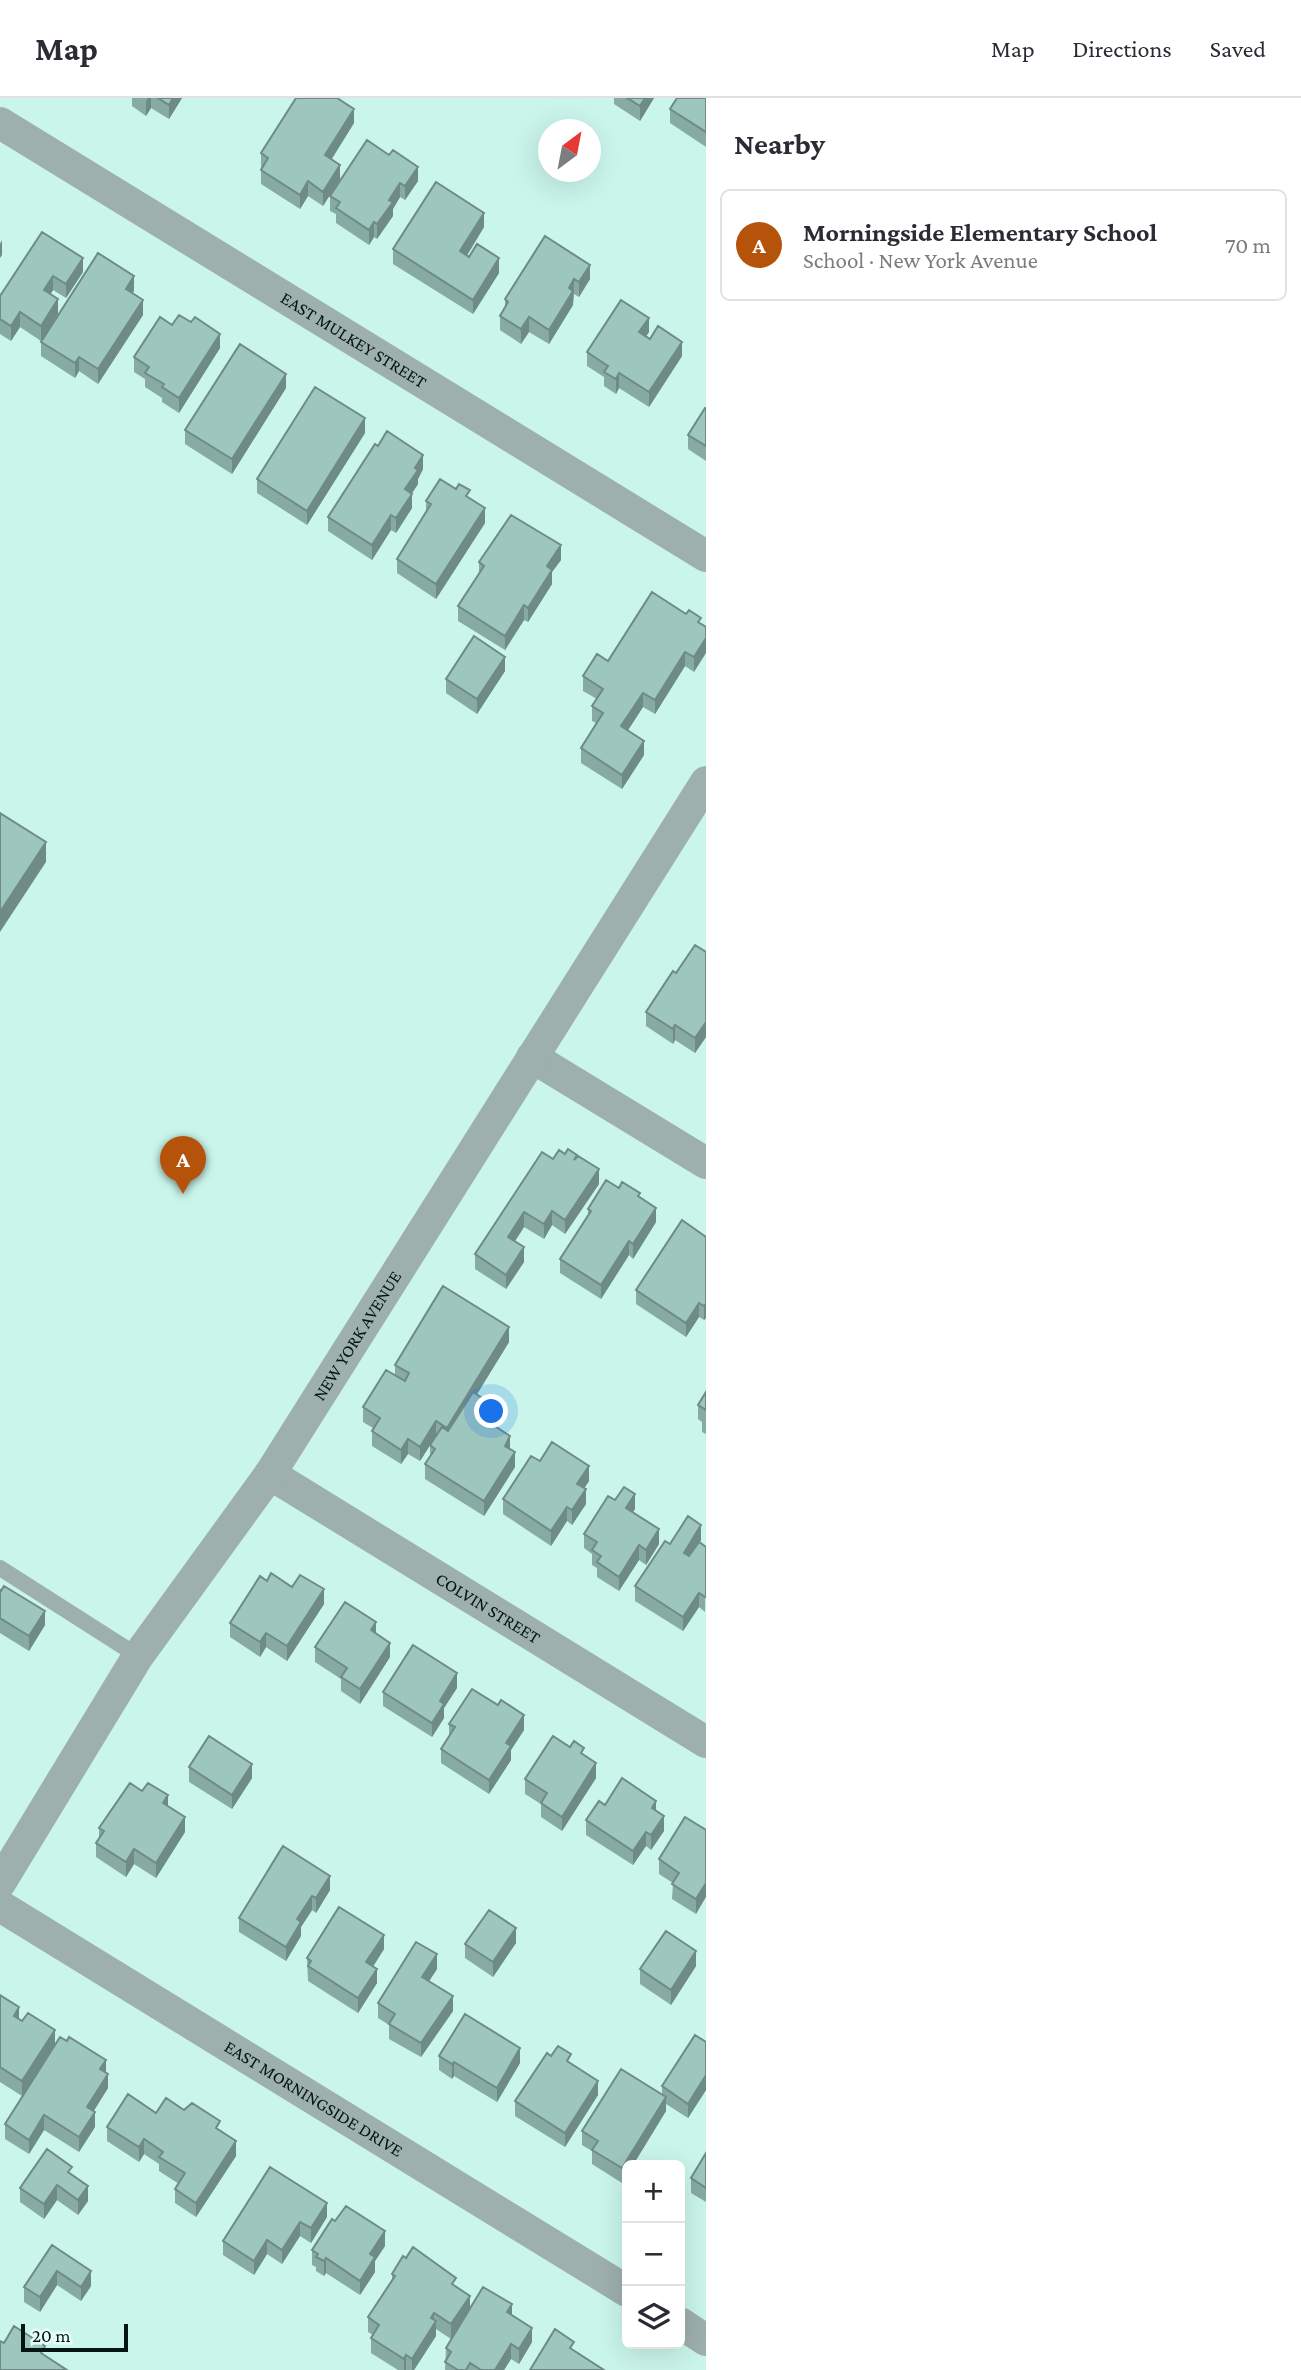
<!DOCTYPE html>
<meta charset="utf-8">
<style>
body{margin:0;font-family:"Crimson Pro",serif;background:#f7f7f7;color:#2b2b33}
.controls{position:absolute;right:21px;bottom:21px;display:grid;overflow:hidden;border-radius:10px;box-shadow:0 7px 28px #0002}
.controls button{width:63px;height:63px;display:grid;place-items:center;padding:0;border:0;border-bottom:2px solid #e1e1e2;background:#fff;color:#2b2b33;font:35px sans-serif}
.compass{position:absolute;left:538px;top:21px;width:63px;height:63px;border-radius:50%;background:#fff;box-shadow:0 7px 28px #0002;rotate:32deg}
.scale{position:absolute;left:21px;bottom:18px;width:107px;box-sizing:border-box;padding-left:7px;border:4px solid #061512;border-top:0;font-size:19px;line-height:24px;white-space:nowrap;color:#061512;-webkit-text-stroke:5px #e5fef8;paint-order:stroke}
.you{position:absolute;left:492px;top:1314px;width:24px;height:24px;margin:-18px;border:5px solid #fff;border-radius:50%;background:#1a73e8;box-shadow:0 0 0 10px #1a73e833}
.badge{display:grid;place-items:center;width:46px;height:46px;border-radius:50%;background:#b45309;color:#fff;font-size:23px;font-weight:700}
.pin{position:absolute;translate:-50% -58px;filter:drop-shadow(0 2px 4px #0008)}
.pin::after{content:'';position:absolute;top:37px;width:24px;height:21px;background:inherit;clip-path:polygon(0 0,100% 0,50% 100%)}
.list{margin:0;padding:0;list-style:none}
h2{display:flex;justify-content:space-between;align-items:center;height:91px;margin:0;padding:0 28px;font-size:30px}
h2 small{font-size:23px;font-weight:400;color:#7c7c81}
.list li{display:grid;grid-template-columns:46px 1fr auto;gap:21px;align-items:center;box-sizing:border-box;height:112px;margin:0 14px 14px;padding:0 14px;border:2px solid #e1e1e2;border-radius:10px}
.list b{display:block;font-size:26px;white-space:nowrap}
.list p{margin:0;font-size:23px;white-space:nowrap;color:#7c7c81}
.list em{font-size:23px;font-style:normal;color:#7c7c81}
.icon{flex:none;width:38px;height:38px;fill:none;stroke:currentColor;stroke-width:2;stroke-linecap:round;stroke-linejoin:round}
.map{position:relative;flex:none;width:706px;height:2272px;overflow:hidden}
header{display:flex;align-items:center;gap:42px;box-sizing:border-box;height:98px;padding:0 35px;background:#fff;border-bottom:2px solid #e1e1e2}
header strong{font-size:33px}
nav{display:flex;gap:38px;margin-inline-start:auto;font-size:24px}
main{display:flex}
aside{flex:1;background:#fff}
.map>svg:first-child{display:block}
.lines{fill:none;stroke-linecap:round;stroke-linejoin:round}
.lane{stroke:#9eb0ac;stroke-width:16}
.street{stroke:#9eb0ac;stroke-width:32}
.wall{fill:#87aaa3}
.shaded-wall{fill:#6e8b85}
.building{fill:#9dc6be;stroke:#6e8b85;stroke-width:2}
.labels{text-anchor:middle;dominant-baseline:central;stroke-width:7;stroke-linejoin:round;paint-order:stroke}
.street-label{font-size:18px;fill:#061512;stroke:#e5fef8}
</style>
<header>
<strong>Map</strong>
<nav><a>Map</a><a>Directions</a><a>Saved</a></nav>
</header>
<main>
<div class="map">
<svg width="706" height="2272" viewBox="0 0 706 2272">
<rect width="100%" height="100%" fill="#caf5eb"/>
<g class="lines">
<path class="lane" d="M0,1470L138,1558"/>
<g class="street">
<path id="s1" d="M0,25L706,458"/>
<path d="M532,959L706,1065"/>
<path id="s2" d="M270,1376L706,1644"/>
<path id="s3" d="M0,1785L138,1558L270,1376L706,684"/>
<path id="s4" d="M0,1808L627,2193"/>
<path d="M680,2225L706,2242"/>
</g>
</g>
<path class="wall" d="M132,0H182L169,21L151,10L146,18L132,8Z
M614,0H654L640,23L614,6Z
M706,0V49L670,25V11Z
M354,25L332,61L340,81L323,108L308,98L300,111L261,86V55Z
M367,42L418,83L405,102L400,99L393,111V118L377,141L374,139L369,147L336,125V116L330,113V98Z
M484,129L467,158L499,175L473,216L393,166V151Z
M42,134L83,174L66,200L53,192L50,197L58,216L41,243L20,229L11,243L0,236V198Z
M545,138L590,181L579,199L574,196L573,207L549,246L529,234L521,246L500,232V218L505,210V201Z
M134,193L132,195L143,217L98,286L79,273L75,280L41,258V244Z
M172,227L220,250L179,315L162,304V300L145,289V281L134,274V259Z
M649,234L646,238L682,258L649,309L619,290L616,296L604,288V279L587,268V254Z
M286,290L232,376L185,346V332Z
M706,311V363L688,351V337Z
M365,335L307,427L257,395V381Z
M378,348L423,371L418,381V386L412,395V410L396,435L391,432L372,462L328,433V419Z
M470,401L485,425L436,501L397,475V461L426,414V403Z
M561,462L552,474V486L528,524L524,522L505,552L458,523V508L479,476V464Z
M701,525L694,574L685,568L655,616L643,609L628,632L644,657L622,691L581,665V650L596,625L592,623V608L597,601L583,593V578L608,563Z
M505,573L477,616L446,595V581Z
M706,854V939L695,955L675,942L673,946L646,928V914L676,875Z
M565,1056L577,1059L599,1086L565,1136L552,1127L544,1141L524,1129L515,1143L524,1164L506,1191L475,1171V1156L553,1061Z
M619,1090L640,1100L656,1124L633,1161L629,1157L601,1201L560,1175V1161L588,1118V1111Z
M706,1139V1220L704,1222L699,1219L686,1239L636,1206V1192Z
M509,1244L477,1296L493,1321L491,1325L510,1351L515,1369L484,1418L425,1381V1366L430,1359V1347L436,1338L420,1363L408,1356L401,1366L372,1348V1333L373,1330L363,1324V1309L395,1277V1267Z
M706,1294V1336L702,1334V1324L698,1321V1307Z
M540,1363L589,1383L584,1390L586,1406L572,1427L567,1423L551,1448L503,1416V1401Z
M615,1402L635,1411L633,1414L659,1446L646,1467L639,1462L619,1493L597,1479V1470L592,1467V1456L584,1450V1436Z
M701,1442L700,1444L706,1449L705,1514L699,1509L683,1533L635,1503V1488L670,1446Z
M267,1483L292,1489L324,1506L287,1563L266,1549L260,1559L230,1539V1525Z
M0,1492L45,1527L29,1553L0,1535Z
M376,1535L390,1559L360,1606L341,1593V1581L315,1564V1549Z
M457,1590L444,1610V1620L432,1639L383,1608V1594Z
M449,1626L524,1632L511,1652V1662L489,1696L441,1665V1651L449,1638Z
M570,1649L584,1657L596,1680L562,1733L541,1719V1706L525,1696V1681Z
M189,1669L252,1680L232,1711L189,1684Z
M142,1693L168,1708L185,1734L156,1780L134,1766L126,1779L96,1759V1745L99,1740V1730Z
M605,1707L656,1713L664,1733L651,1752L646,1748L633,1767L586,1737V1722Z
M706,1732L696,1816L672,1801L673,1785L659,1776V1761Z
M330,1792L316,1815L312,1812L301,1829V1838L286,1863L239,1834V1820Z
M516,1845L493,1879L465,1860V1846Z
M384,1851L373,1869L377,1885L358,1915L308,1883L307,1860Z
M696,1868L671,1907L640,1886V1871Z
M437,1871L429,1883L453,1913L421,1959L389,1941V1927L378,1920V1905Z
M0,1897L19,1921L55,1945L106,1974L108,1990L93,2013L95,2029L79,2054L44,2032L29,2056L5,2041V2026L22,1998L0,1984Z
M706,1944V1992L688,2020L666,2006V2013L633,2067H627L622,2085L592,2066V2053L582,2047V2033L662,1996V1988Z
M439,1958L520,1965L497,2004L454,1978L452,1981L439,1972Z
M551,1958L571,1966L598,1997L565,2049L515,2018V2003Z
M156,2015L220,2033L236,2058L196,2119L175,2105V2091L179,2086L159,2073V2066L144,2056L139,2064L107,2043V2029Z
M706,2055V2104L691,2095V2080Z
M270,2069L327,2119L311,2145L300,2138L282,2166L267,2156L254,2177L223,2157V2143Z
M72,2077L88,2103L78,2117L57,2102L44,2121L20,2104V2090Z
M52,2147L91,2188L81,2203L57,2187L40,2214L24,2204V2189Z
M385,2148L375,2163V2174L360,2197L326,2175L324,2178L316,2173V2169L312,2167V2152Z
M392,2176L456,2189L470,2211L512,2217L532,2244L519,2266L511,2261L504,2272H445L446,2250L451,2241L436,2231V2238L414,2272H398L371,2255V2240L373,2237L368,2234V2219L392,2182Z"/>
<path class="shaded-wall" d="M148,0H151V10L146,18V3Z
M173,0H182L169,21V7Z
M645,0H654L640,23V8Z
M354,11V25L325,71V57Z
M340,67V81L323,108V94Z
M418,69V83L405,102V88Z
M308,83V98L300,111V97Z
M400,85V99L393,111V118L377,141V126L389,102Z
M484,115V129L460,168V153Z
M374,124V139L369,147V132Z
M2,142V157L0,160V146Z
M83,160V174L66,200V186Z
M499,160V175L473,216V202Z
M590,167V181L579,199V184Z
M53,178V192L44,207V192Z
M134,178V193L126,205V191Z
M574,181L573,207L549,246V232L569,190Z
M58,201V216L41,243V228Z
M143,202V217L98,286V271Z
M20,214V229L11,243V228Z
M529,219V234L521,246V231Z
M649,220V234L639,249V234Z
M220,236V250L179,315V300Z
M682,244V258L649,309V294Z
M79,259V273L75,280V265Z
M619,275V290L616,296V281Z
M286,276V290L232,376V361Z
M365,320V335L307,427V413Z
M423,357V371L418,381V386L405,406V391L415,370Z
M412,396V410L396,435V420Z
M485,410V425L436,501V486Z
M391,417V432L372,462V447Z
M561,447V462L552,474V486L528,524V510L547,468Z
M524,507V522L505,552V538Z
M706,540V555L694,574V559Z
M685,554V568L655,616V602Z
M505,559V573L477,616V601Z
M643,595V609L621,643V628Z
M644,643V657L622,691V677Z
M46,744V764L0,834V814Z
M706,924V939L695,955V940Z
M675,927V942L673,946V931Z
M599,1071V1086L565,1136V1122Z
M656,1110V1124L633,1161V1146Z
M552,1113V1127L544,1141V1126Z
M524,1114V1129L508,1154V1139Z
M629,1143V1157L601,1201V1187Z
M524,1149V1164L506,1191V1177Z
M699,1205V1219L686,1239V1225Z
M706,1206V1220L704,1222V1208Z
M509,1229V1244L447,1345V1330Z
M493,1307V1321L484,1335V1321Z
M436,1323V1338L420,1363V1349Z
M510,1338V1353L505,1348Z
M408,1341V1356L401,1366V1352Z
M515,1354V1369L484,1418V1403Z
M589,1368V1383L577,1401V1386Z
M586,1391V1406L572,1427V1412Z
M635,1396V1411L626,1424V1410Z
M567,1409V1423L551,1448V1433Z
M701,1427V1442L684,1469V1455Z
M659,1431V1446L646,1467V1452Z
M639,1447V1462L619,1493V1479Z
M324,1491V1506L287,1563V1548Z
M699,1495V1509L683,1533V1519Z
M45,1513V1527L29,1553V1538Z
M376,1524V1539L371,1532Z
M266,1535V1549L260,1559V1544Z
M390,1545V1559L360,1606V1591Z
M457,1575V1590L444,1610V1620L432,1639V1625L440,1603Z
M524,1617V1632L511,1652V1662L489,1696V1682L506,1645Z
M596,1665V1680L562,1733V1719Z
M252,1666V1680L232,1711V1697Z
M168,1697V1712L163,1705Z
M656,1703V1717L652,1710Z
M664,1718V1733L651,1752V1737Z
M185,1719V1734L156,1780V1765Z
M646,1734V1748L633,1767V1753Z
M134,1751V1766L126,1779V1764Z
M330,1778V1792L316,1815V1800Z
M706,1785V1799L696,1816V1801Z
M312,1798V1812L301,1829V1838L286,1863V1849L297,1821Z
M516,1830V1845L493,1879V1864Z
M384,1837V1851L366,1879V1864Z
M696,1853V1868L671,1907V1892Z
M437,1856V1871L422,1894V1879Z
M377,1871V1885L358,1915V1900Z
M453,1898V1913L421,1959V1945Z
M19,1909V1924L14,1918Z
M55,1932V1946L22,1998V1983Z
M520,1950V1965L497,2004V1990Z
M106,1962V1977L100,1971Z
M454,1964V1978L452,1981V1966Z
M108,1976V1990L87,2024V2009Z
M706,1977V1992L688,2020V2006Z
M598,1983V1997L565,2049V2035Z
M666,1999V2013L633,2067H627V2076L622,2085V2070Z
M95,2014V2029L79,2054V2039Z
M44,2017V2032L29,2056V2042Z
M144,2041V2056L139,2064V2049Z
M236,2043V2058L196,2119V2105Z
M57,2087V2102L44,2121V2106Z
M88,2088V2103L78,2117V2102Z
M327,2105V2119L311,2145V2130Z
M300,2124V2138L282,2166V2152Z
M385,2133V2148L375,2163V2174L360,2197V2183L370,2156Z
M267,2142V2156L254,2177V2163Z
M326,2160V2175L324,2178V2163Z
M57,2173V2187L40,2214V2199Z
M91,2173V2188L81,2203V2189Z
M470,2198V2212L451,2241V2226Z
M512,2206V2221L507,2214Z
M434,2215V2226L436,2223V2238L414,2272H412V2261Z
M532,2230V2244L519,2266V2251Z
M511,2246V2261L504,2272H495Z
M406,2257V2272H404V2261Z"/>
<path class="building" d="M158,0H173L169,7Z
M296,0H337L354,11L325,57L340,67L323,94L308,83L300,97L261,72L268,60L261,55Z
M627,0H645L640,8Z
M677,0H706V34L670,11Z
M367,42L389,57L393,52L418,69L405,88L400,85L389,102L393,104L377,126L374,124L369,132L336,110L340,104L330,98Z
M436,84L484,115L460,153L469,159L477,146L499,160L473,202L393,151Z
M42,134L83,160L66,186L53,178L44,192L58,201L41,228L20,214L11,228L0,221V198Z
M545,138L590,167L579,184L574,181L569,190L573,193L549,232L529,219L521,231L500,218L508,204L505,201Z
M98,155L134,178L126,191L143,202L98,271L79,259L75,265L41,244Z
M621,202L649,220L639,234L650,241L658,228L682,244L649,294L619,275L616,281L604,274L608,268L587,254Z
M179,217L191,224L195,219L220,236L179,300L162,289L164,286L145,275L149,269L134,259L160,219L172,227Z
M240,246L286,276L232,361L185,332Z
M315,289L365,320L307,413L257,381Z
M705,310L706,311V348L688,337Z
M387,333L423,357L415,370L418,372L405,391L412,396L396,420L391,417L372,447L328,419L375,346L378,348Z
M440,381L456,391L459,386L470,392L466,398L485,410L436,486L397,461L431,406L426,403Z
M511,417L561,447L547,468L552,472L528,510L524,507L505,538L458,508L484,468L479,464Z
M652,494L686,516L689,512L701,520L698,524L706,529V540L694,559L685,554L655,602L643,595L621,628L644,643L622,677L581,650L603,615L592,608L603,591L583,578L597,556L608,563Z
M474,538L505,559L477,601L446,581Z
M0,715L46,744L0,814Z
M695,847L706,854V924L695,940L675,927L673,931L646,914L673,873L676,875Z
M568,1051L577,1057L574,1062L578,1058L599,1071L565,1122L552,1113L544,1126L524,1114L508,1139L524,1149L506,1177L475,1156L542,1054L553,1061L559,1052L565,1056Z
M606,1082L619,1090L622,1084L640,1095L638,1098L656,1110L633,1146L629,1143L601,1187L560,1161L591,1113L588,1111Z
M682,1122L706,1139V1206L704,1208L699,1205L686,1225L636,1192Z
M443,1188L509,1229L447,1330L436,1323L420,1349L408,1341L401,1352L372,1333L380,1320L363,1309L386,1272L405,1283L409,1275L395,1267Z
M473,1294L493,1307L484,1321L510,1338L505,1348L515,1354L484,1403L425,1366L435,1351L430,1347L442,1329L448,1333Z
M706,1294V1312L698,1307Z
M552,1344L589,1368L577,1386L586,1391L572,1412L567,1409L551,1433L503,1401L531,1358L540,1363Z
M624,1389L635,1396L626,1410L659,1431L646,1452L639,1447L619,1479L597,1464L601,1458L592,1452L597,1444L584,1436L608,1398L615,1402Z
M688,1418L701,1427L684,1455L689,1458L699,1444L706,1449V1498L705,1499L699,1495L683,1519L635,1488L665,1443L670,1446Z
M271,1475L292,1489L300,1477L324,1491L287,1548L266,1535L260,1544L230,1525L260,1478L267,1483Z
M4,1488L45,1513L29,1538L0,1520V1492L1,1493Z
M345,1504L376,1524L371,1532L390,1545L360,1591L341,1579L347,1570L315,1549Z
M413,1547L457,1575L440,1603L444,1606L432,1625L383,1594Z
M472,1591L498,1607L501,1602L524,1617L506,1645L511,1648L489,1682L441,1651L455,1629L449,1626Z
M209,1638L252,1666L232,1697L189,1669Z
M553,1638L570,1649L574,1643L584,1650L581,1655L596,1665L562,1719L541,1705L547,1695L525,1681Z
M622,1680L656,1703L652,1710L664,1718L651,1737L646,1734L633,1753L586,1722L599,1703L605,1707Z
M130,1685L142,1693L148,1685L168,1697L163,1705L185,1719L156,1765L134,1751L126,1764L96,1745L104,1733L99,1730Z
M685,1719L706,1732V1785L696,1801L672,1786L679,1775L659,1761Z
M283,1748L330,1778L316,1800L312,1798L297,1821L301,1824L286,1849L239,1820Z
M339,1809L384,1837L366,1864L377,1871L358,1900L308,1868L311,1863L307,1860Z
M489,1812L516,1830L493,1864L465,1846Z
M666,1833L696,1853L671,1892L640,1871Z
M416,1844L437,1856L422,1879L453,1898L421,1945L389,1926L395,1916L378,1905Z
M0,1897L19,1909L14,1918L22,1923L28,1915L55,1932L22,1983L0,1969Z
M465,1916L520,1950L497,1990L454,1964L452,1966L439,1958Z
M695,1937L706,1944V1977L688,2006L662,1988Z
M60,1939L67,1943L69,1939L106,1962L100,1971L108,1976L87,2009L95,2014L79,2039L44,2017L29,2042L5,2026Z
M558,1948L571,1956L567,1963L598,1983L565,2035L515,2003L547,1955L551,1958Z
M621,1971L666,1999L622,2070L592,2052L598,2043L582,2033Z
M128,1996L156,2015L166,2000L184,2012L192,2005L220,2023L216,2030L236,2043L196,2105L175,2091L185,2075L159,2059L163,2054L144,2041L139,2049L107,2029Z
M47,2051L72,2069L68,2074L88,2088L78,2102L57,2087L44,2106L20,2090Z
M706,2055V2090L691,2080Z
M270,2069L327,2105L311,2130L300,2124L282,2152L267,2142L254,2163L223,2143Z
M346,2108L385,2133L370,2156L375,2159L360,2183L326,2160L324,2163L316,2159L318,2156L312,2152L332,2121L335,2123Z
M52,2147L91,2173L81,2189L57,2173L40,2199L24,2189Z
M413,2149L456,2180L452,2186L470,2198L451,2226L434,2215L431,2220L436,2223L412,2261L406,2257L404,2261L371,2240L379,2227L368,2219L395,2178L392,2176L403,2158L406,2160Z
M483,2189L512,2206L507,2214L532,2230L519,2251L511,2246L495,2272H481L470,2265L466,2272H458L445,2264L451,2254L446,2250Z
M14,2228L45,2248L41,2255L67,2272H0V2243L4,2245Z
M555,2231L574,2244L570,2250L604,2272H530Z"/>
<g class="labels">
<g class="street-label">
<text stroke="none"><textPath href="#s1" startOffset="415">EAST MULKEY STREET</textPath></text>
<text stroke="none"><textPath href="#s3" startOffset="654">NEW YORK AVENUE</textPath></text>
<text stroke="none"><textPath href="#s2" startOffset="256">COLVIN STREET</textPath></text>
<text stroke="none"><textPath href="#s4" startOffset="368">EAST MORNINGSIDE DRIVE</textPath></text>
</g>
</g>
</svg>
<div class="controls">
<button>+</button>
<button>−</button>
<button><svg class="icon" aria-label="layers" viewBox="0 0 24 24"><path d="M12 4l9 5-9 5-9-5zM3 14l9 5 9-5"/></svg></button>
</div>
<svg class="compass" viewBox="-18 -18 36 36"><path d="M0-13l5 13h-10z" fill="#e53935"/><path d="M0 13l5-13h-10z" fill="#7c7c81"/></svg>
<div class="scale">20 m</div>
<div class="you"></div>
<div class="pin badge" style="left:183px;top:1096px">A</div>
</div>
<aside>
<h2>Nearby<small></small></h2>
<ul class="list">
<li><span class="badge">A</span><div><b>Morningside Elementary School</b><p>School · New York Avenue</p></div><em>70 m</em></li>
</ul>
</aside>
</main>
